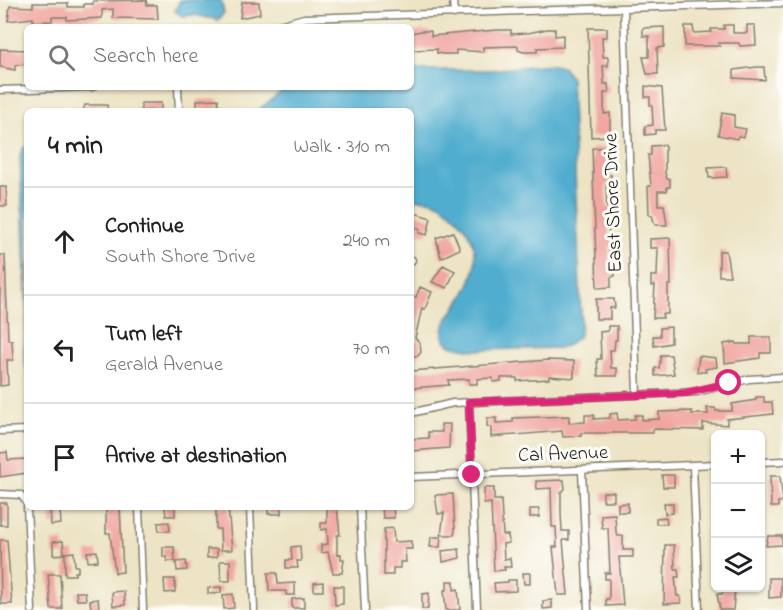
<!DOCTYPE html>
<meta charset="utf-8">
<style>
body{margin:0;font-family:"Indie Flower",sans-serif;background:#f6f6f6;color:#202124}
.controls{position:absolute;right:18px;bottom:18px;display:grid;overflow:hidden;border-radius:9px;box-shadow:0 2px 4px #0004}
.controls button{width:54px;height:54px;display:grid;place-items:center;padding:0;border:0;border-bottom:2px solid #e0e0e0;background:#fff;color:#202124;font:30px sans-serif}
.stop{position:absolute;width:18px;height:18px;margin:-14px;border:4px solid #db2777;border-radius:50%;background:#fff}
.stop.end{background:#db2777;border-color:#fff;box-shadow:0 2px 6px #0008}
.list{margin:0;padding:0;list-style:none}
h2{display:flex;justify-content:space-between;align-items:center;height:78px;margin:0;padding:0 24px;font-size:26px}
h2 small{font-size:20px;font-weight:400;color:#757577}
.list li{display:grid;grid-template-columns:39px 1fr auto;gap:18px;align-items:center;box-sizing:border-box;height:108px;padding:0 24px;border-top:2px solid #e0e0e0}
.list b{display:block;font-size:22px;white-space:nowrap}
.list p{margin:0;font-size:20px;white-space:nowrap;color:#757577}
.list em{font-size:20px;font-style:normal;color:#757577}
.icon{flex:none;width:33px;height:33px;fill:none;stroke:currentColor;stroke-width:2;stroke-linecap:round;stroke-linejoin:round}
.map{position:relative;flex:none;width:783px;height:610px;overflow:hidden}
.search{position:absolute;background:#fff;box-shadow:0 2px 4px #0004;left:24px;top:24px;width:390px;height:66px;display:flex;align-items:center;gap:15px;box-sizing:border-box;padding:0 21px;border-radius:9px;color:#757577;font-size:22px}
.panel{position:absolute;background:#fff;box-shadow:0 2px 4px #0004;left:24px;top:108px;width:390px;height:402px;border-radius:9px}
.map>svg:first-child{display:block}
.water{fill:#51adcf;stroke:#366476;stroke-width:1.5}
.building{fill:#f1a6a1}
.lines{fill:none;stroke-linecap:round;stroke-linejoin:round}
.street-casing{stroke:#848070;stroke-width:9}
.street{stroke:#fff;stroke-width:6}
.route{stroke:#db2777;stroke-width:8}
.labels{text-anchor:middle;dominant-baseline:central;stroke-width:6;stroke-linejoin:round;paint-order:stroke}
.street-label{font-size:20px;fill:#1c1c1c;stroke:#fdfcf7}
</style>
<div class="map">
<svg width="783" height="610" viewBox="0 0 783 610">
<rect width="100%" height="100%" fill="#fdfcf7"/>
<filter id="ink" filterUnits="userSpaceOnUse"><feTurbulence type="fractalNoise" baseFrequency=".0167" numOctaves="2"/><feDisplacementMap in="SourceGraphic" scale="12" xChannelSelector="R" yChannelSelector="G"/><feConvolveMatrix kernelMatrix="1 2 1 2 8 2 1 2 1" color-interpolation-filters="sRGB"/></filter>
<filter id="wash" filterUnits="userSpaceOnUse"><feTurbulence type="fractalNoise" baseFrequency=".008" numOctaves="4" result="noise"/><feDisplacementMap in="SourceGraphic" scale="24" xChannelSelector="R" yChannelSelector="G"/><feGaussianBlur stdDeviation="1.35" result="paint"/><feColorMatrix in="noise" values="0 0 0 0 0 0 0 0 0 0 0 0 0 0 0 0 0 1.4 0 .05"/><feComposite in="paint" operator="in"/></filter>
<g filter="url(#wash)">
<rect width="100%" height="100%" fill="#ede4c5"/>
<path class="water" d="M180,0H221L224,13L218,20L194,15L182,16L175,11Z
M551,64L564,68L571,78L581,315L580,335L568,345L559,348L474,350L449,345L443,337C442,322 450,316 458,304C479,274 484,245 456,217C442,203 431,197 411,200V111H257L287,87H411V70H490Z
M24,147H27V370L24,353L27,317L20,156Z"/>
<g id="blocks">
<path class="building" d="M146,0L147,5H157L158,19L113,18V9L102,10V18L67,20V17H52V21L33,22V18L8,21L10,6L33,7V3H68V7H84V4H93V1Z
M242,2H259L260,14L240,18Z
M724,25H733V33H747V25H755L756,45L740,46L739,43H719L720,46H685V26H693L694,33L711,32V29H724Z
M664,27V47L657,48L658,74H647L643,57H649V36H643V28Z
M588,28H607V37H602L603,57H608V66H603L604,84H608L609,93H604V114L610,113V136L591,137Z
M547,29H555V36L563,35V47L537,48V52H523L518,50V46L483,47V52L456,50V54H443L437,53V49L412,50L411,41V33L421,31H431V36L497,30H511V34L528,33Z
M0,49L26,50V64L15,65V70L0,67Z
M757,67H764L765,80L734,78V70Z
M645,86L662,88L665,130H655V134L645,135V126L653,125L652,105H650V97H645Z
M218,99L219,111L197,109V100Z
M141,103H161V110L141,111Z
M85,105H107L108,111H83Z
M722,113L734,115V127L746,129L744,137L738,136L737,139L718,135Z
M665,145V173L667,179H670V187H667V191H658V205H664L667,225H655L652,215H649L648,186H651L648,155H651V146Z
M592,148H611V157H606L607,175H611V184H606L607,207H613V216H608L609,237H614V246H609L610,268L615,267V276L611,277V287L597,288Z
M726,167L727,177L709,178L708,168Z
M0,187H6L7,206H0Z
M414,213L431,218L427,235L419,233L420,229L411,226Z
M453,232L460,249L441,258L436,238Z
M670,238L671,285H668V314H662L663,318H653L655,285L651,286V276H657L658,248H650V239Z
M719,251H726L730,276H719Z
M0,255H5L8,340H12L13,360H7L8,385L0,386Z
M443,265L455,271L447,288L432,282Z
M420,287L432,292L425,309L422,308L415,338L420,343L421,352L418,356H411V295L416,297Z
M596,299H614L615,308H610V319H596Z
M608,326H617V340H615L614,350H610L611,368H617V376H598L597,359H601L600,332L608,331Z
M671,327V343L654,346L653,336H660V328Z
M751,337H771V353H760V358L725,363L724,344L736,342V344H751Z
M661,355H671L674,374L655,376V368H659Z
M699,356L716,358L717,367L705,369L706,372H697Z
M548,360L574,361V378L549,376V379L517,381V378H501V381L493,382V378L477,379V384H469V379L448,380L449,385L412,388L411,383V371Z
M756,397H764V402H772L773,414L727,419V425L703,423V430L653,429V433H581V436L563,437L562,431L491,437V427H487V418H496V423L513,422V418L569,416V423L585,422V415H594V419L610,418V414L617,413L618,420L635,419V415H642V420L659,419V412L692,411V414H708L707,408H715L716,411H732V404L756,400Z
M441,424H450L449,448L411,451V439L429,438L428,432H442Z
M7,452L8,460L27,459V473L0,477V453Z
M662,475H674V487H663Z
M770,476H780L783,502H778V507H771Z
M564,480L565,489L561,492V513L562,531H569V540H563L568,595H558L553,547H557L556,527H552L551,488L537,489L536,481Z
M484,488H494V500H501L503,535H508L509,543L503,544L504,559L510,558L511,567H504L505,570L494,571L491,503L484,504Z
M603,492H614V501H603Z
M453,494L455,531L454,535H441L444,513L438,514L435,495Z
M0,503H7V525H0Z
M628,503V512H618V504Z
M664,503H673V513L665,514Z
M106,507H120L123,572L115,573L110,533H106Z
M165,507H175V516H166Z
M216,507H228L232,550H221L220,529H216Z
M268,507H281V514H268Z
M327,507H337L340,535H337V555L341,554V559H344L342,573H333L328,552L321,553V545L328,544L327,529L321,530V523H327Z
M382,507H393L394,518H383Z
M530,509H539V517H530Z
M50,511H60L61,524L51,525Z
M615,514L616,532L618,536H623V550H633V557H619L623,605L606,606V599H609V579H605V573H610L608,528H602L601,515Z
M666,517L667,524H656V518Z
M169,522L170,531H159L158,523Z
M393,528L394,542L411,541L412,549H405L406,562H400V568H393V575H384V529Z
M768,536H782V545L766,546Z
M431,537H441L440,547H430Z
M0,540H7L12,604H1Z
M63,541L64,554L53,555V542Z
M665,545H674L675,569H678L679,577H675L677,596H680L681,603L664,604Z
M300,546L301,561H297L298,568H286V560H292L291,547Z
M163,547H174L175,561H167V557H163Z
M207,549H217V557L207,558Z
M459,549L460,558L443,562L442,551Z
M97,551L98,561L88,562L87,552Z
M74,552L75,566H78V572H75V575H65V553Z
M186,561L187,570L177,571L176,562Z
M220,561H230V581H221Z
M268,573H277L278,584L295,583V595H286V591H269Z
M523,573H530V584H524Z
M48,574H60L62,609H51Z
M769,578H781V597L769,598Z
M164,579H175V592L165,593Z
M508,580H516V591L495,592L494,583L508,582Z
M447,581H454V590L458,589L460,610H446L444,590H447Z
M323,582V591H314V583Z
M334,586H343V604L335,605Z
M221,587V593L208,594V588Z
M724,588H735L733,610H720L717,594H722Z
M124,591L125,605L113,606L112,592Z
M76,592H85L86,600H77Z
M429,593L428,609H422V594Z
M233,594L234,608L224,609L223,595Z
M304,598V608H292V599Z
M98,599L99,608L91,609L90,600Z
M552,600V608L543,609V601Z"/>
</g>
</g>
<g filter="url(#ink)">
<use href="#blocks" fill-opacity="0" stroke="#848070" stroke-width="1.5"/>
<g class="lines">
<g class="street-casing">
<path id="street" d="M453,0L454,14
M624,9L637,395
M272,27L304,18L783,3
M178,87L179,111
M0,90L93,87
M411,261L412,260
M469,402L477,610
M411,413L453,403L697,392L749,379L783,377
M0,431L27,430
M760,462L783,461
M693,466L699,610
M582,470L588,610
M411,477L716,464
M0,494L21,495L27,503
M27,507L32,610
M139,507L143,610
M250,507L254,610
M360,507L365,610"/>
</g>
<use href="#street" class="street"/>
</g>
</g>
<g class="lines" filter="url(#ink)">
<path class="route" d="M472,475L469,402L686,393L729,383"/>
</g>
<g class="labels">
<g class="street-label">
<text transform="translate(614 203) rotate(-92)">East Shore Drive</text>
<text transform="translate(563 455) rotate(-2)">Cal Avenue</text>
</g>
</g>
</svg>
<div class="controls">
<button>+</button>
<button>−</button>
<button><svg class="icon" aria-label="layers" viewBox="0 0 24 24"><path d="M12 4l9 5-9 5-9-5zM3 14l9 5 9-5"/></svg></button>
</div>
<div class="stop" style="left:729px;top:383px"></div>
<div class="stop end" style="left:472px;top:475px"></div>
<div class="search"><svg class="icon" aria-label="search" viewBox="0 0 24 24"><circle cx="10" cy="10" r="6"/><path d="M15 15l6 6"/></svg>Search here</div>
<section class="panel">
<h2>4 min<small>Walk · 310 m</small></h2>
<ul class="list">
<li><svg class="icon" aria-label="ahead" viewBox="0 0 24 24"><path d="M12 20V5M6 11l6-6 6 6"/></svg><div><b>Continue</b><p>South Shore Drive</p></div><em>240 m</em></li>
<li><svg class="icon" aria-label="left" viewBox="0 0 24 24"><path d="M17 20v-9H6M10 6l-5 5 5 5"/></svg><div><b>Turn left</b><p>Gerald Avenue</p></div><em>70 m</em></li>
<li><svg class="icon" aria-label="arrive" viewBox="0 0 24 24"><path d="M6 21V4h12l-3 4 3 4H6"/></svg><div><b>Arrive at destination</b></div></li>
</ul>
</section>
</div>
